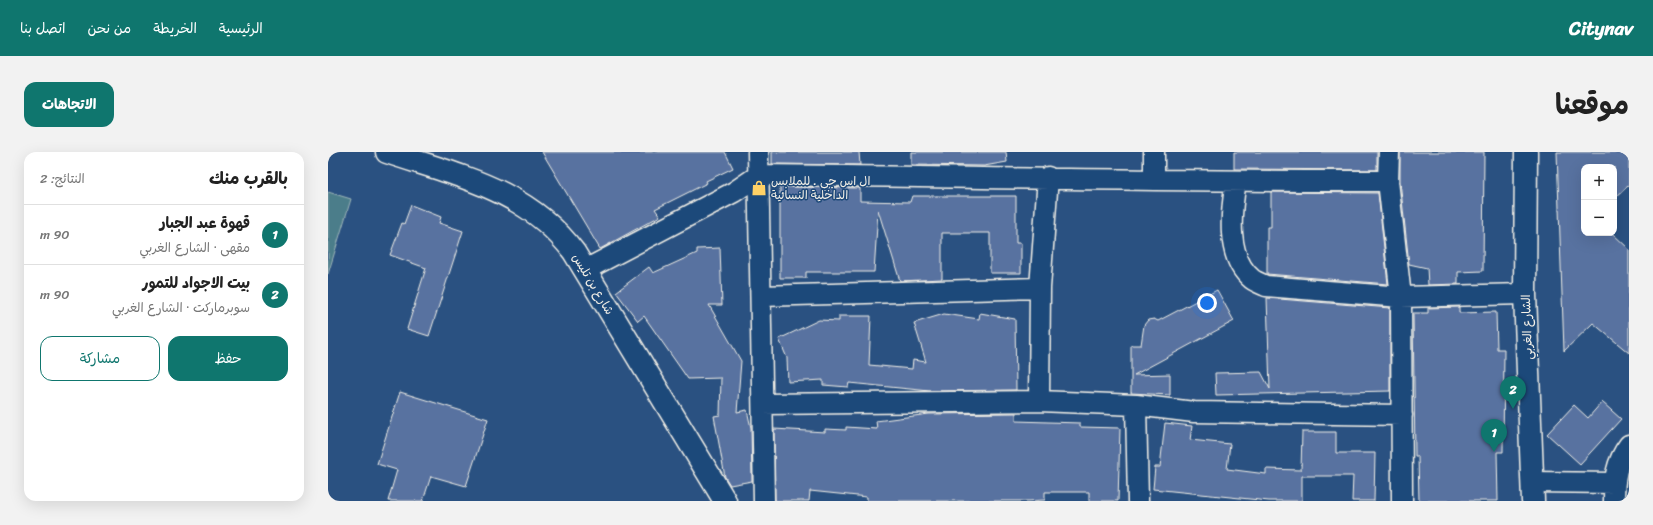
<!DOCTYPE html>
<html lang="ar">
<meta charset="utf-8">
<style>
body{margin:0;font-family:Sriracha,"Playpen Sans Arabic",sans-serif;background:#f2f2f2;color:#222;direction:rtl}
.controls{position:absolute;right:12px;top:12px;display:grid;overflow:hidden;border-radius:8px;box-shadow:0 4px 16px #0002}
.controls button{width:36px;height:36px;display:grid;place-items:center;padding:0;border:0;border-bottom:1px solid #e0e0e0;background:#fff;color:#222;font:20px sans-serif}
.you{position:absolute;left:879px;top:151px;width:14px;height:14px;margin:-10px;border:3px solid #fff;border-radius:50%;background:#1a73e8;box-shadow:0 0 0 6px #1a73e833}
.badge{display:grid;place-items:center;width:26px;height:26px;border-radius:50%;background:#0f766e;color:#fff;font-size:13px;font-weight:700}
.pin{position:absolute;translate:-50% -33px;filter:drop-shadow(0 1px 2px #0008)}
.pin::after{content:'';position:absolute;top:21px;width:14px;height:12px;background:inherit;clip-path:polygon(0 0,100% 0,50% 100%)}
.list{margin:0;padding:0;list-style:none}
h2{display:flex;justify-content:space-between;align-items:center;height:52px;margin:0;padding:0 16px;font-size:17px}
h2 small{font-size:13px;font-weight:400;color:#767676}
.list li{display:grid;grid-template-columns:26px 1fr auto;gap:12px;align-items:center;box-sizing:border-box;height:60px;padding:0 16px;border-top:1px solid #e0e0e0}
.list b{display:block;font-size:15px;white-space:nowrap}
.list p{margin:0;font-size:13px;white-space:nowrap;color:#767676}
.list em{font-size:13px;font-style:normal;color:#767676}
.actions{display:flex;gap:8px;padding:12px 16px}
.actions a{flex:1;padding:9px 0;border:1px solid #0f766e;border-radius:12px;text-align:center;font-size:14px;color:#0f766e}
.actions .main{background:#0f766e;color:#fff}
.map{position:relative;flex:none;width:1301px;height:349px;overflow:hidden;direction:ltr;border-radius:12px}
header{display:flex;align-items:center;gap:24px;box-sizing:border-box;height:56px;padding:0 20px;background:#0f766e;color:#fff}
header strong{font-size:19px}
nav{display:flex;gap:22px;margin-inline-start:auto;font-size:14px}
.intro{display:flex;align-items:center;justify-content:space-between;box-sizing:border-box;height:96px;padding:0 24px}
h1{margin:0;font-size:28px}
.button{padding:10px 18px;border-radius:12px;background:#0f766e;color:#fff;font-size:14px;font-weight:700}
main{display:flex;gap:24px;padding:0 24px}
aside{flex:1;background:#fff;border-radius:12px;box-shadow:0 4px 16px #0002}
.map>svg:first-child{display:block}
.green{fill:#4b7d8a;stroke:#a0b7b9}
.building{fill:#5872a0;stroke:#f4f1e8}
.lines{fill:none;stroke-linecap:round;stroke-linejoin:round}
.minor-casing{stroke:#f4f1e8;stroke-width:23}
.tertiary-casing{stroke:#f4f1e8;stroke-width:25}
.minor{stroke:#1f4a7a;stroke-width:20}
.tertiary{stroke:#1f4a7a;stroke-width:22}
.labels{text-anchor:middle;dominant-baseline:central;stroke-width:3;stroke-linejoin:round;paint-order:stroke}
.poi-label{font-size:12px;fill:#f4f1e8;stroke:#1f4a7a;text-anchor:start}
.street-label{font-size:12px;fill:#f4f1e8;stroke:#1f4a7a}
</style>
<header>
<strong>Citynav</strong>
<nav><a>الرئيسية</a><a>الخريطة</a><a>من نحن</a><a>اتصل بنا</a></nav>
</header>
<div class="intro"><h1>موقعنا</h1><a class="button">الاتجاهات</a></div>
<main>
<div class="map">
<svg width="1301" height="349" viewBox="0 0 1301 349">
<rect width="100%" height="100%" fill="#2a5181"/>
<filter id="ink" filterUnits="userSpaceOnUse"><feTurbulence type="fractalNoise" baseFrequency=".025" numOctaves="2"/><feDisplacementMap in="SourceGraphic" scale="8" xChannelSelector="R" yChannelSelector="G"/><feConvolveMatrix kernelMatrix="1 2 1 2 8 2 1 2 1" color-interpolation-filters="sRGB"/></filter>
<g filter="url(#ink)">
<path class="green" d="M0,40L23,47L0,122Z"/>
<path class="building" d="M214,0H397L405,16L378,29L379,31L327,57L332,64L272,97Z
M444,0H531L532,13L444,12Z
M583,0H678L679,10L656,14L583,13Z
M906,0H1049V18L906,17Z
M1072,0H1156L1155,119L1130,120V132L1100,133L1099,116L1081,112L1072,29Z
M1229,0H1301V33L1286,47V15H1256V81H1284L1301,97V201L1265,171L1236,199Z
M452,35L532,36V49L582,50L584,44H688V91H693V121H662V81H614V127L572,129L550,58L546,120H478V126H452Z
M943,40L1050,41L1060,132L939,122V75H943Z
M83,53L113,65L111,71L135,79L101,184L79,177L98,116L62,103L74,71L76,72Z
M392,96L394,153H381L413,209L409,260L419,258L423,276L424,329L402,333L397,325L386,264L392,263L393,226L360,227L316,164L310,169L288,140L321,115L325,121L369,101V97Z
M889,138L906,169L806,223L842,222V243L803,241V193H813L816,173L820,168L826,167L830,169Z
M939,146L1062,156V239L888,243L887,221L933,220L942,237Z
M1131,155V161L1168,160L1169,197H1176L1175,300H1169L1170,349H1091L1090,304H1087L1085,161H1100V156Z
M652,161L687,167L688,238L602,239L521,231L520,235L495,233V228L460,230L459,206L451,187L491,168L511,169V164H543L541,213L584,217L585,208L598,210L586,171L616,162L651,167Z
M72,240L160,267L138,334L103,324L95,349H60L69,318L49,312Z
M1274,250L1293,267L1252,312L1219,282L1246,253L1260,266Z
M688,261V269L752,271V275L792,276L790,349H761V340H717V348L701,349H539V345L482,339L481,349H447L446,277L497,280V277L518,278V275L549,277L548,269L601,262Z
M837,271L864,274L862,288L902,292L899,317L938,322V317L973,318L974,280H1008V301H1047L1046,349H1024L1025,324H974V349H941L825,337L827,315H832Z"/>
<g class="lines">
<g class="minor-casing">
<path id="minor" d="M430,0L436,349
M1061,0L1060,29L1073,145L1074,349
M826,27V0
M908,29C903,59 897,105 924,127C928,130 934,132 938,134L1073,145L1197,142
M257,118L406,40L431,23C641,25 850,30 1060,29
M433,144L712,136
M711,249L712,136L720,25
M435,252L711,249L808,253L866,260L1074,263
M808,253L810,349
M1205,330L1286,331
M1286,349C1286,328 1288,310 1301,293"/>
</g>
<g class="tertiary-casing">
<path id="tertiary" d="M59,0C130,24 199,37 246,100L397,349
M1198,0L1197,142L1205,349"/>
</g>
<use href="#minor" class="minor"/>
<use href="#tertiary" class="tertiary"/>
</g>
</g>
<defs>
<g id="shop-bare" transform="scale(1.2)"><path d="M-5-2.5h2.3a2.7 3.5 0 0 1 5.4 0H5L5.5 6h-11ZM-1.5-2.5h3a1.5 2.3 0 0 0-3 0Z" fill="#ffd166" stroke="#1f4a7a" stroke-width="2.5" paint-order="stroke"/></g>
</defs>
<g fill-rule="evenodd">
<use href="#shop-bare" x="431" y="36"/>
</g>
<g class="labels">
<g class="poi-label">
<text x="443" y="29">ال اس جي . للملابس<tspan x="443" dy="14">الداخلية النسائية</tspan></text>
</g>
<g class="street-label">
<text transform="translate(265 132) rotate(59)">شارع بن تليس</text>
<text transform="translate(1199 175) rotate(-92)">الشارع الغربي</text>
</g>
</g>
</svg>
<div class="controls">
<button>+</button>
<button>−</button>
</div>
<div class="you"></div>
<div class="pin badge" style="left:1166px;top:300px">1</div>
<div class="pin badge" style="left:1185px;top:257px">2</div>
</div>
<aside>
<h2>بالقرب منك<small>النتائج: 2</small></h2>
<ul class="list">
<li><span class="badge">1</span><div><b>قهوة عبد الجبار</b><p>مقهى · الشارع الغربي</p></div><em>90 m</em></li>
<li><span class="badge">2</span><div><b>بيت الاجواد للتمور</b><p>سوبرماركت · الشارع الغربي</p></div><em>90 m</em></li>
</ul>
<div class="actions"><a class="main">حفظ</a><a>مشاركة</a></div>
</aside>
</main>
